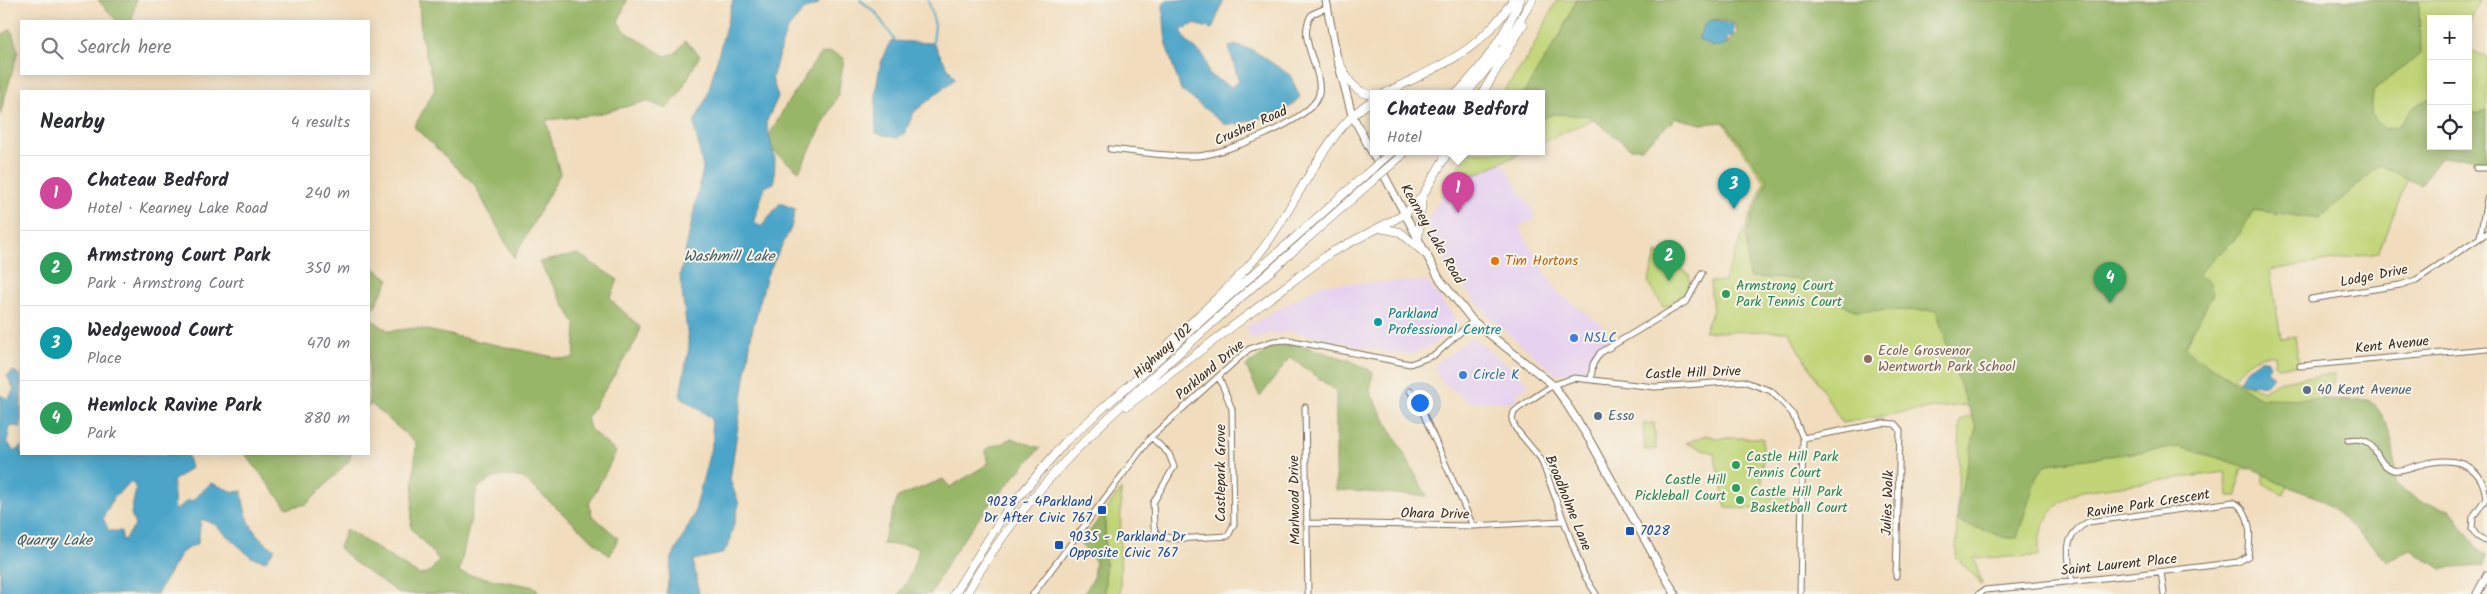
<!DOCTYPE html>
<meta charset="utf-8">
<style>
body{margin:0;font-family:Kalam,sans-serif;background:#f2f2f3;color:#2b2b33}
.controls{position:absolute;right:15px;top:15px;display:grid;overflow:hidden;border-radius:0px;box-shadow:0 2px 12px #0003}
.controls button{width:45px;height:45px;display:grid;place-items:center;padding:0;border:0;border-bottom:1px solid #e1e1e2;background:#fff;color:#2b2b33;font:25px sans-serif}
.you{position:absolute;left:1419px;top:402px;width:18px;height:18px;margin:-12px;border:4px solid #fff;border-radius:50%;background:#1a73e8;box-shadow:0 0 0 8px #1a73e833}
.badge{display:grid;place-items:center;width:32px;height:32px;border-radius:50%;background:#d93025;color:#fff;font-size:16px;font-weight:700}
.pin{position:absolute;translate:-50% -41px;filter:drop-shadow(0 1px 2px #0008)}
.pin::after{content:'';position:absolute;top:26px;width:18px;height:15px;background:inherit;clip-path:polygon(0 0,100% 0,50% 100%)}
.popup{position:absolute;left:1370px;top:90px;width:175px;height:65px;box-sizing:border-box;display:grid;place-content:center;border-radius:0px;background:#fff;filter:drop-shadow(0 1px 4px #0005);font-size:16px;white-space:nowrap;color:#7c7c81}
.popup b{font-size:19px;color:#2b2b33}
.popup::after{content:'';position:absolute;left:50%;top:100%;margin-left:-10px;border:10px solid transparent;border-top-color:#fff}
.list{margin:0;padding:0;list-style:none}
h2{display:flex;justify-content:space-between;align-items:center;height:65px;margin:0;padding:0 20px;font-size:21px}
h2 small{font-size:16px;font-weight:400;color:#7c7c81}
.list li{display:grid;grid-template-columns:32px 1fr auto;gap:15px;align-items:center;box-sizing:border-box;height:75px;padding:0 20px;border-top:1px solid #e1e1e2}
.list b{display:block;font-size:19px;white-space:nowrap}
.list p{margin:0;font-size:16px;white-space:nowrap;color:#7c7c81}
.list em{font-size:16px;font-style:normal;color:#7c7c81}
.icon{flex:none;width:28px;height:28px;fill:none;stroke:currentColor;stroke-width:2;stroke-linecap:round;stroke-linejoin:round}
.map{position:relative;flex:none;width:2487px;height:594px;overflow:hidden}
.search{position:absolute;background:#fff;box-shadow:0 2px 12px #0003;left:20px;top:20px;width:350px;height:55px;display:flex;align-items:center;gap:12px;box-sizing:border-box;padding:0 18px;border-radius:0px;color:#7c7c81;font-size:19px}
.panel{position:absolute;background:#fff;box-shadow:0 2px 12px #0003;left:20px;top:90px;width:350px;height:365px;border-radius:0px}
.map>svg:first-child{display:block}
.built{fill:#e6d2f0}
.green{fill:#c1d578;stroke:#7e804b;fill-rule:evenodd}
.forest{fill:#98b668;stroke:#6a7043;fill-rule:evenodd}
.water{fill:#4ba5c9;stroke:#436874;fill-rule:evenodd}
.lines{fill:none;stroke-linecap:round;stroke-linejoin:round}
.stream{stroke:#4ba5c9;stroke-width:2}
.minor-casing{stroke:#7b6956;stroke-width:7}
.major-casing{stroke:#7b6956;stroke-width:9}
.highway-casing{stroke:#7b6956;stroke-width:9}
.minor{stroke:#fff;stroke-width:5}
.major{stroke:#fff;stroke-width:7}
.highway{stroke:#fff;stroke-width:8}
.highway-bridge-casing{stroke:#7b6956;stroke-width:9;stroke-linecap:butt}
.highway-bridge{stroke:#fff;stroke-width:8}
.food-dot{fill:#e8710a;stroke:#f7f3e8;stroke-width:2}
.leisure-dot{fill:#2e9e5b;stroke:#f7f3e8;stroke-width:2}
.culture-dot{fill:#0f9aa8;stroke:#f7f3e8;stroke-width:2}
.shop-dot{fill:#3f7fe0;stroke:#f7f3e8;stroke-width:2}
.education-dot{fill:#8d6e63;stroke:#f7f3e8;stroke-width:2}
.service-dot{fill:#5c6f8a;stroke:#f7f3e8;stroke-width:2}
.transit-dot{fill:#1a4fb4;stroke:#f7f3e8;stroke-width:2}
.labels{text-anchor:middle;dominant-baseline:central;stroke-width:4;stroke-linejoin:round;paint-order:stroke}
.street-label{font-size:14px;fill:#3b2a1e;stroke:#f7f3e8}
.food-label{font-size:14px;fill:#c56008;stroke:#f7f3e8;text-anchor:start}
.leisure-label{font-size:14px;fill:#27864d;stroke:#f7f3e8;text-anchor:start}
.culture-label{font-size:14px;fill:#0d838f;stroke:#f7f3e8;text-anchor:start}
.shop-label{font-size:14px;fill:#366cbe;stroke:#f7f3e8;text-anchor:start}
.education-label{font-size:14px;fill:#785e54;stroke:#f7f3e8;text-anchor:start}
.service-label{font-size:14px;fill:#4e5e75;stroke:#f7f3e8;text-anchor:start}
.transit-label{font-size:14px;fill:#164399;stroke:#f7f3e8;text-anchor:start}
.water-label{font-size:15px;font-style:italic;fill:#415b62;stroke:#f7f3e8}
</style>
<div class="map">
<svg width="2487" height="594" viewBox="0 0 2487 594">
<rect width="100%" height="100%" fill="#f7f3e8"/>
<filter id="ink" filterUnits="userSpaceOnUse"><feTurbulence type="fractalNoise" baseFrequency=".02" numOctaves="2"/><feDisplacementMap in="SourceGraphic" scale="10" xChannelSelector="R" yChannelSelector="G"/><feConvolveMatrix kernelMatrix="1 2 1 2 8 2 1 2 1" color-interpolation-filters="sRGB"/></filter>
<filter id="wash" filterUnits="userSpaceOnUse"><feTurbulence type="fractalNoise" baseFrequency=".0096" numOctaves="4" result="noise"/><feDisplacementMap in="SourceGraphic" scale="20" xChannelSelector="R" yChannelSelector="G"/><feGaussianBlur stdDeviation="1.12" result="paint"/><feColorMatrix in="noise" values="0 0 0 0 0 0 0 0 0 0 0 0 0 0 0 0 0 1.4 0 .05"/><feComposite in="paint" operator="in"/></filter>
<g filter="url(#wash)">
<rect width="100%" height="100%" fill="#f1ddbd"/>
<path class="built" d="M1502,161L1536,217L1519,227L1558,293L1602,325L1610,339L1592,353L1586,372L1556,374L1491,319L1457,280L1425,224L1447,188Z
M1426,281L1460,324L1431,346L1412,354L1391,353L1294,332L1267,334L1252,339L1246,327L1323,284Z
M1472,337L1530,384L1516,394L1518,398L1513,402H1469L1441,381L1434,365Z"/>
<path class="green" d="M1557,0H2479L2468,27V19H2431V141H2423L2378,253L2270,270L2281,338L2295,336L2299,365L2277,367L2274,364L2275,355C2255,353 2244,365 2233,379H2237L2239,382L2263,391L2280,381L2336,374L2283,495L2263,483V467L2241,470L2237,496H2228L2225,472L2082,491C2054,501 2036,525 2039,556L1974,558L1982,584L1980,585L1977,578L1956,558L1960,420L1986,411L1964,405L1910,411L1842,423L1788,331L1704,332L1713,310L1710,282L1724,281L1764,182L1682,62L1597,117L1542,143V94H1502L1528,57ZM1717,19L1737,24V35L1729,37L1732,39L1728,44L1721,45L1710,21Z
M2468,49L2487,57V140H2468Z
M1468,152H1523L1447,188Z
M1657,252L1689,274C1693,293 1678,300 1664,308L1648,283Z
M1654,423L1656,449L1645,450L1643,424Z
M1706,435L1716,438H1763L1762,497L1796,498L1795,510L1726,508L1714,453L1686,443Z
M1121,489L1120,594H1105V511Z"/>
<path class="forest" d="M98,0H136L132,21H117Z
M419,0H627L618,22L626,32L665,56L676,53L685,41L700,55L679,94L666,109L647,101L594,115L546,120L560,174L514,258L474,184L414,127L435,89L421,36Z
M1576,0H2419L2420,54L2373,92L2371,115L2385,129L2397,127L2414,106L2431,98V146H2468V110L2475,114L2487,110V163L2466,158H2440L2420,185L2380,165L2319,219L2254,210L2238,236L2198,274L2210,283L2213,294L2185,346L2193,355L2260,398L2370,400C2393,423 2395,453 2395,484L2423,503L2450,509L2479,551L2487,555L2482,566L2441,569L2411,549L2388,561L2323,500L2277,482L2258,471L2222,459L2179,447L2048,464L2037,475L2017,538H2007L1959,522L1957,510L1976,427L1956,374L1936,310L1857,311L1826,298L1803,280L1749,277L1746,233L1767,181L1725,122L1701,124L1676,118L1642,148H1630L1589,116L1553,114L1542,119V94H1523L1561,33ZM1717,19L1737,24V35H1730L1732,39L1728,44L1721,45L1710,21Z
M11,29L18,51L0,115V36Z
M831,52L844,58L838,95L799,171L773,151L769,136L786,105L820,54Z
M578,254L618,280L610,299L640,327L637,339L587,418L590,429L616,452L589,504L592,515L618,538L610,556L523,478C504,474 491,476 477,489L459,573L535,587L540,594H400L354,562L339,548L346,529L419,575L430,572L439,560L411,528L416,443L370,403L369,407V318L389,331L417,328L563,359L574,358L576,325L539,262Z
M369,264L389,279L369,318Z
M1297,344L1349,360L1373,372L1370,392L1427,496L1336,490V391L1290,357L1260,397L1246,366L1272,347Z
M1011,438L1040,448C999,494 957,538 931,594H899L909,579L919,549L914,546L882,544L898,497L943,479L950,487L988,464L985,450C995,443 999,447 1011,438Z
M245,454H351L349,461L307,504L287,508Z
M1105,511V594H1084L1093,579L1095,560L1080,544Z"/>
<path class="water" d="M733,0H818V5L805,9L786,31L772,78L778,97L766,123L775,159L774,183L765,187L754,221L761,227L780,203L795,209L791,228L767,275L752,331L730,480L739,504L728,546L722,554L693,560L699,594H666L672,558L694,515L713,439L711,418L680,396L689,347L680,276L703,169L694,123L707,97Z
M1166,0H1224L1212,29L1194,24L1181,30L1187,42L1204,56L1209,75L1231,87L1239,82L1229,47L1233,45L1253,50L1290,75L1300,97L1285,111L1238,124H1224L1181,90L1166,45L1163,6Z
M1713,20L1734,25L1733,37H1726L1728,40L1726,45L1713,47L1698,39C1702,32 1702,22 1713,20Z
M891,41L933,43L955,79L914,112L905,133L897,138L876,133C875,103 874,67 891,41Z
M2260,360H2267L2270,364L2267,371L2272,374V378L2267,384L2250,385L2239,381L2247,369Z
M14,371L21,376V427L10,426L7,441L14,452L21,446V454H187L191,468L173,481L175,511L188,500L192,501L211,483L234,492L242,491C244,515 252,537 275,549L266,561L251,557L214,524L201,519L198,543L182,552L157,594H0V395L8,399L14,389L7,376ZM132,481L136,489L131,513L135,526L123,541L121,531H109L103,518L114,497Z"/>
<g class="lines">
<path class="stream" d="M860,0L876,13L896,42
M928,0L935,25L933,43"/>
</g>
</g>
<g filter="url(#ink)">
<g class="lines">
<g class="minor-casing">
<path id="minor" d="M1110,149C1138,152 1168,157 1197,156C1221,155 1314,120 1319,94C1323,67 1295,39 1312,14L1328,7
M2476,168H2487
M2480,237L2487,199
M2311,299L2400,285L2416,280L2487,233
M2300,366L2487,349
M1591,379L1593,364L1600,353L1687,301L1702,273
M1410,391L1419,404L1473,526
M1305,407L1308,594
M1151,437L1169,454L1174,467L1153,503L1154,527L1157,535L1174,539L1228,536L1234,524L1232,409L1219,377
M1803,438L1883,423L1895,424L1900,430L1896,576
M2348,440C2380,434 2372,463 2393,470C2402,472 2410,467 2419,465C2450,456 2482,460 2486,498L2473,517L2472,529L2477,536L2487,542
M1306,523L1473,526L1563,521
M2161,572L2164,594
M1033,594L1151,437L1249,349L1273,341L1288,340L1410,364L1435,355L1473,321
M1596,594L1584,575L1541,459L1516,429L1512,420L1514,412L1520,407L1553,385L1574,378L1655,387L1743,381L1771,391L1780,400L1792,413L1803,438L1800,594
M1979,594L1985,590C2070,582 2154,573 2238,562L2248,556C2251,538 2252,510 2233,502L2088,522C2061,536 2068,556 2072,582"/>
</g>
<g class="major-casing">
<path id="major" d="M1326,0L1337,58L1352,115L1439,278L1473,321L1553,385L1564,400L1589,439L1675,594
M2477,594L2487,575"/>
</g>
<g class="highway-casing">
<path id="highway" d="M1337,58C1346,76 1353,94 1374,95
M1384,94C1439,65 1478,55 1513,0
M1456,94C1483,67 1505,35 1520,0
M1466,94L1503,49L1532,0
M1482,94L1523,25
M1400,157L1405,152
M1380,228L1400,232L1427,255
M1418,239L1422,197
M1169,344C1198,315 1232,287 1258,255C1295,211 1325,126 1374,100
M1127,406L1330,253L1405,214L1423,195L1448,152
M954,594L1005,513L1065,442L1365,175
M966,594C1026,489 1101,423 1190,343C1250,289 1310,236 1371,182"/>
</g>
<use href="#minor" class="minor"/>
<use href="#major" class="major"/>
<use href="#highway" class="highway"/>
<g class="highway-bridge-casing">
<path id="highway-bridge" d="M1365,175L1392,152
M1371,182L1400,157"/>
</g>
<use href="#highway-bridge" class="highway-bridge"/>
</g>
</g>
<circle class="food-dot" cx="1495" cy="261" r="5"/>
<g class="leisure-dot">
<circle cx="1726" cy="294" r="5"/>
<circle cx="1736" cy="465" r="5"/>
<circle cx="1736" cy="488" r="5"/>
<circle cx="1740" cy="500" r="5"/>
</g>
<circle class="culture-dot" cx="1378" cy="322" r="5"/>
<g class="shop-dot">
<circle cx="1574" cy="338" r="5"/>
<circle cx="1463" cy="375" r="5"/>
</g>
<circle class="education-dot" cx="1868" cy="359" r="5"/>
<g class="service-dot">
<circle cx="2307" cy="390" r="5"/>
<circle cx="1598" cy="416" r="5"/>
</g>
<g class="transit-dot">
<rect x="1097" y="505" width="10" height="10" rx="2.5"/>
<rect x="1625" y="526" width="10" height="10" rx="2.5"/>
<rect x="1054" y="540" width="10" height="10" rx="2.5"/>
</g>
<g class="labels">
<g class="street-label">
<text transform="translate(1251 126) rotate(-24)">Crusher Road</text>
<text transform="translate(1432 234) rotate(60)">Kearney Lake Road</text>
<text transform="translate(2374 276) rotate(-11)">Lodge Drive</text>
<text transform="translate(2392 345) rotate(-6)">Kent Avenue</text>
<text transform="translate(1163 351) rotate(-42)">Highway 102</text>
<text transform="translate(1210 370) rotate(-40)">Parkland Drive</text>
<text transform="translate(1693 373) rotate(-2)">Castle Hill Drive</text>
<text transform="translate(1221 473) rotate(-90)">Castlepark Grove</text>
<text transform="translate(1295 500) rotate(-91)">Marlwood Drive</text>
<text transform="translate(1568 503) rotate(68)">Broadholme Lane</text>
<text transform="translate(1888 503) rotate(-88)">Julies Walk</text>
<text transform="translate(2148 504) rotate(-9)">Ravine Park Crescent</text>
<text transform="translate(1435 514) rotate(1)">Ohara Drive</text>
<text transform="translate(2119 565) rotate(-6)">Saint Laurent Place</text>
</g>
<g class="food-label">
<text x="1505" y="261">Tim Hortons</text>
</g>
<g class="leisure-label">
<text x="1736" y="286">Armstrong Court<tspan x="1736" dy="16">Park Tennis Court</tspan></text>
<text x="1746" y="457">Castle Hill Park<tspan x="1746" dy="16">Tennis Court</tspan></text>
<text x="1726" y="480" text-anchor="end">Castle Hill<tspan x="1726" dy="16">Pickleball Court</tspan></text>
<text x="1750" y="492">Castle Hill Park<tspan x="1750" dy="16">Basketball Court</tspan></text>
</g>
<g class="culture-label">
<text x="1388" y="314">Parkland<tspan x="1388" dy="16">Professional Centre</tspan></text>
</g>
<g class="shop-label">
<text x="1584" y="338">NSLC</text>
<text x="1473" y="375">Circle K</text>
</g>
<g class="education-label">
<text x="1878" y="351">Ecole Grosvenor<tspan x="1878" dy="16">Wentworth Park School</tspan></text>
</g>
<g class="service-label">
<text x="2317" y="390">40 Kent Avenue</text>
<text x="1608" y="416">Esso</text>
</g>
<g class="transit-label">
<text x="1092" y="502" text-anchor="end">9028 - 4Parkland<tspan x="1092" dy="16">Dr After Civic 767</tspan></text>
<text x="1640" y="531">7028</text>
<text x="1069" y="537">9035 - Parkland Dr<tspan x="1069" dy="16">Opposite Civic 767</tspan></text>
</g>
<g class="water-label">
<text x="729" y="257">Washmill Lake</text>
<text x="54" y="541">Quarry Lake</text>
</g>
</g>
</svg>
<div class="controls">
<button>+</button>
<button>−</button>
<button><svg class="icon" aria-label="locate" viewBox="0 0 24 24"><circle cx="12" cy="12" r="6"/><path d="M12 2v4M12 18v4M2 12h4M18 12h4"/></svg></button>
</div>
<div class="you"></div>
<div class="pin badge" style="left:1458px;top:213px;background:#d1479c">1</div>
<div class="popup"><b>Chateau Bedford</b>Hotel</div>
<div class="pin badge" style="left:1669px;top:281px;background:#2e9e5b">2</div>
<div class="pin badge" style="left:1734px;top:209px;background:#0f9aa8">3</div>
<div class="pin badge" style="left:2110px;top:303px;background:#2e9e5b">4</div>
<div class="search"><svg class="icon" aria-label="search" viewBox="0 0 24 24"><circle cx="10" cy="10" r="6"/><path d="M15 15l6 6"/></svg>Search here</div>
<section class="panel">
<h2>Nearby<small>4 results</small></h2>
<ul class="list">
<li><span class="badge" style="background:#d1479c">1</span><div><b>Chateau Bedford</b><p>Hotel · Kearney Lake Road</p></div><em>240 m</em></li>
<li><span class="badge" style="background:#2e9e5b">2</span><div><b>Armstrong Court Park</b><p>Park · Armstrong Court</p></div><em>350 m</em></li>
<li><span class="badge" style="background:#0f9aa8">3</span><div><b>Wedgewood Court</b><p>Place</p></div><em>470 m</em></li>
<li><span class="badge" style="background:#2e9e5b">4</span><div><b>Hemlock Ravine Park</b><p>Park</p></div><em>880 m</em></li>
</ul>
</section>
</div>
